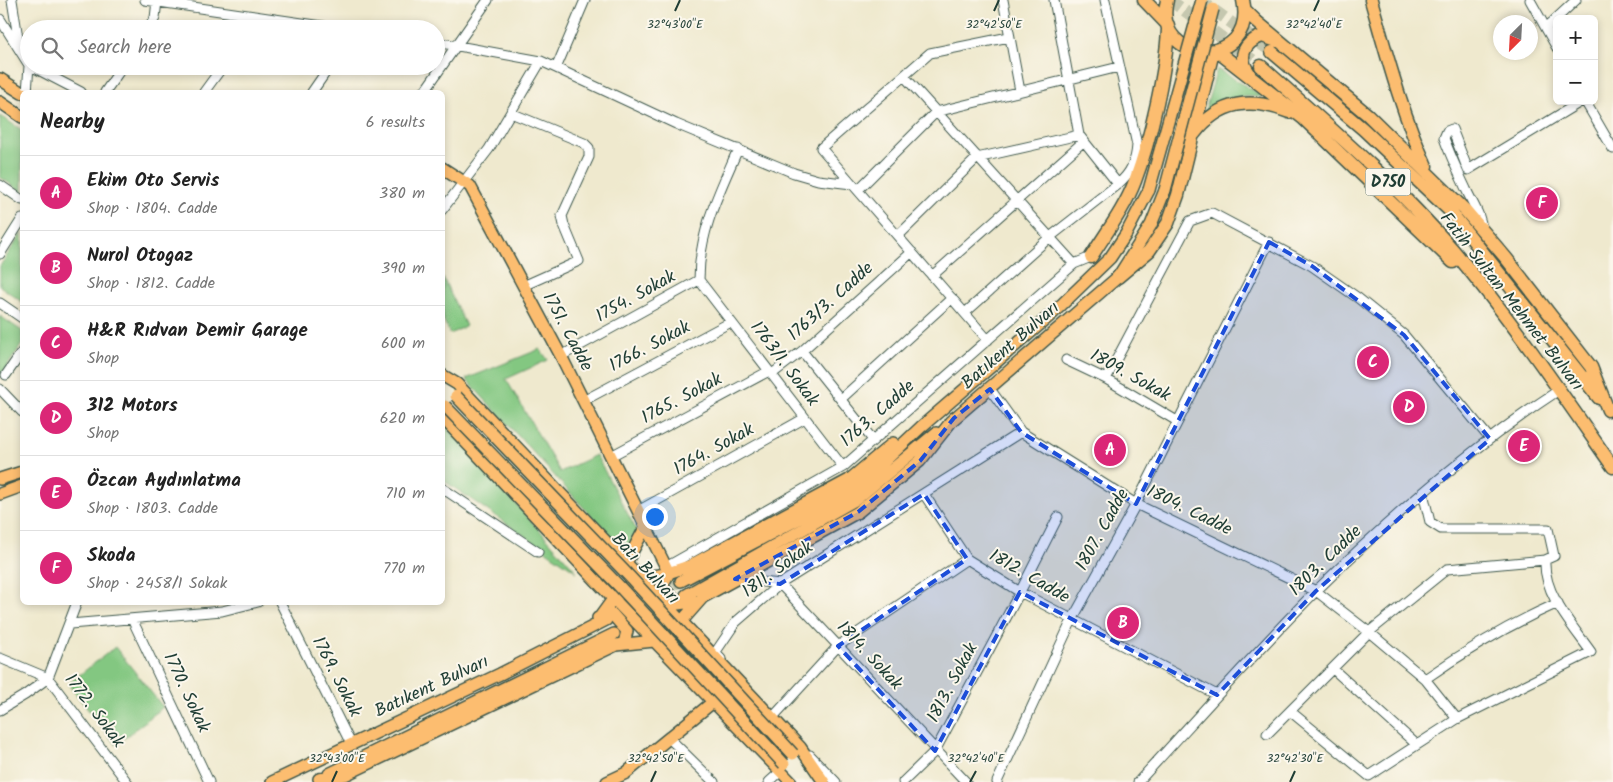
<!DOCTYPE html>
<meta charset="utf-8">
<style>
body{margin:0;font-family:Kalam,sans-serif;background:#f6f6f6;color:#222}
.controls{position:absolute;right:15px;top:15px;display:grid;overflow:hidden;border-radius:8px;box-shadow:0 2px 8px #0003}
.controls button{width:45px;height:45px;display:grid;place-items:center;padding:0;border:0;border-bottom:1px solid #e0e0e0;background:#fff;color:#222;font:25px sans-serif}
.compass{position:absolute;left:1493px;top:15px;width:45px;height:45px;border-radius:50%;background:#fff;box-shadow:0 2px 8px #0003;rotate:204deg}
.you{position:absolute;left:654px;top:516px;width:18px;height:18px;margin:-12px;border:4px solid #fff;border-radius:50%;background:#1a73e8;box-shadow:0 0 0 8px #1a73e833}
.badge{display:grid;place-items:center;width:32px;height:32px;border-radius:50%;background:#db2777;color:#fff;font-size:16px;font-weight:700}
.pin{position:absolute;translate:-50% -50%;border:2px solid #fff;box-shadow:0 1px 5px #0006}
.list{margin:0;padding:0;list-style:none}
h2{display:flex;justify-content:space-between;align-items:center;height:65px;margin:0;padding:0 20px;font-size:21px}
h2 small{font-size:16px;font-weight:400;color:#767676}
.list li{display:grid;grid-template-columns:32px 1fr auto;gap:15px;align-items:center;box-sizing:border-box;height:75px;padding:0 20px;border-top:1px solid #e0e0e0}
.list b{display:block;font-size:19px;white-space:nowrap}
.list p{margin:0;font-size:16px;white-space:nowrap;color:#767676}
.list em{font-size:16px;font-style:normal;color:#767676}
.icon{flex:none;width:28px;height:28px;fill:none;stroke:currentColor;stroke-width:2;stroke-linecap:round;stroke-linejoin:round}
.map{position:relative;flex:none;width:1613px;height:782px;overflow:hidden}
.search{position:absolute;background:#fff;box-shadow:0 2px 8px #0003;left:20px;top:20px;width:425px;height:55px;display:flex;align-items:center;gap:12px;box-sizing:border-box;padding:0 18px;border-radius:28px;color:#767676;font-size:19px}
.panel{position:absolute;background:#fff;box-shadow:0 2px 8px #0003;left:20px;top:90px;width:425px;height:515px;border-radius:8px}
.map>svg:first-child{display:block}
.green{fill:#83c781;stroke:#51825a}
.lines{fill:none;stroke-linecap:round;stroke-linejoin:round}
.major-tunnel{stroke:#c5c7af;stroke-width:11;stroke-dasharray:11 5.5;stroke-linecap:butt}
.highway-tunnel{stroke:#c5c7af;stroke-width:12;stroke-dasharray:12 6;stroke-linecap:butt}
.minor-casing{stroke:#3e574b;stroke-width:11}
.major-casing{stroke:#3e574b;stroke-width:14}
.highway-casing{stroke:#3e574b;stroke-width:15}
.minor{stroke:#fff;stroke-width:9}
.major{stroke:#fcbd6f;stroke-width:11}
.highway{stroke:#fcbd6f;stroke-width:12}
.major-bridge-casing{stroke:#3e574b;stroke-width:14;stroke-linecap:butt}
.major-bridge{stroke:#fcbd6f;stroke-width:11}
.marked{fill:#1d4ed8;fill-opacity:0.2;stroke:#1d4ed8;stroke-width:4;stroke-dasharray:10 6;stroke-linejoin:round}
.ticks{fill:none;stroke:#1f3d34;stroke-width:2}
.labels{text-anchor:middle;dominant-baseline:central;stroke-width:4;stroke-linejoin:round;paint-order:stroke}
.shield{fill:#fbf7ec;stroke:#61756b;stroke-width:1}
.shield-label{font-size:16px;font-weight:bold;fill:#1f3d34}
.street-label{font-size:18px;fill:#1f3d34;stroke:#fbf7ec}
.ticks-label{font-size:12px;text-anchor:middle;fill:#1f3d34;stroke:#fbf7ec;stroke-width:4;stroke-linejoin:round;paint-order:stroke}
</style>
<div class="map">
<svg width="1613" height="782" viewBox="0 0 1613 782">
<rect width="100%" height="100%" fill="#fbf7ec"/>
<filter id="ink" filterUnits="userSpaceOnUse"><feTurbulence type="fractalNoise" baseFrequency=".02" numOctaves="2"/><feDisplacementMap in="SourceGraphic" scale="10" xChannelSelector="R" yChannelSelector="G"/><feConvolveMatrix kernelMatrix="1 2 1 2 8 2 1 2 1" color-interpolation-filters="sRGB"/></filter>
<filter id="wash" filterUnits="userSpaceOnUse"><feTurbulence type="fractalNoise" baseFrequency=".0096" numOctaves="4" result="noise"/><feDisplacementMap in="SourceGraphic" scale="20" xChannelSelector="R" yChannelSelector="G"/><feGaussianBlur stdDeviation="1.12" result="paint"/><feColorMatrix in="noise" values="0 0 0 0 0 0 0 0 0 0 0 0 0 0 0 0 0 1.4 0 .05"/><feComposite in="paint" operator="in"/></filter>
<g filter="url(#wash)">
<rect width="100%" height="100%" fill="#efe9ce"/>
<path class="green" d="M1217,69L1261,95L1259,97C1236,95 1223,101 1204,114Z
M0,116L22,130V192L0,177Z
M22,233V302L0,286V266Z
M443,278L466,326L450,334L443,319Z
M0,316L22,331V344L0,377Z
M540,349L548,360L506,379L560,472L596,455L637,531L626,554L466,379Z
M443,422L577,572L443,480Z
M115,647L163,707L116,745L68,684Z"/>
</g>
<g filter="url(#ink)">
<g class="lines">
<path class="major-tunnel" d="M629,608L681,581"/>
<path class="highway-tunnel" d="M1170,0L1261,66
M1200,0L1272,52"/>
<g class="minor-casing">
<path id="minor" d="M12,0L19,44
M145,0L343,29
M1003,0L1020,91
M1054,0L1079,135L1118,184
M1530,0L1557,48
M0,19L29,65
M1546,28L1576,0
M148,29L155,18L157,1
M248,29L250,16
M436,42L541,61L676,124L794,173L818,180L852,184
M31,66L81,92
M557,66L585,0
M904,76L1074,264
M27,92L29,66
M105,92L123,66
M204,92L223,66
M312,92L330,66
M424,92L488,0
M1585,101L1613,149
M511,113L584,143L589,148V157L562,216L564,225L579,261L523,286
M0,185L22,200
M858,190L936,112L1119,67
M442,210L489,149L541,61
M1482,230C1481,214 1472,203 1466,189C1458,172 1450,155 1444,138L1447,131L1452,129L1468,170L1582,101
M898,236L977,158L1079,135
M0,254L22,219
M932,276L1084,141
M699,280L843,467
M699,280C699,231 719,193 738,149
M0,303L22,318
M965,313L1050,237L1118,184C1131,173 1136,161 1137,145L1105,0
M988,340L821,148L930,53L1009,37
M802,351L873,440
M561,356L699,280
M1066,360L1106,379L1177,421
M772,374L802,351L912,252
M6,375L22,352
M1106,379L1190,221L1212,213L1312,266L1358,298L1404,335L1490,439
M0,389L22,412
M990,389L1021,432L1136,504L1316,591L1369,632L1447,569L1545,560L1554,556L1548,529H1441L1430,522L1423,493
M841,399L952,298
M583,401L731,322
M611,456L769,371
M442,488L538,552
M924,494L967,559
M638,511L805,418
M666,567L843,467L1074,264L1091,257
M735,579L780,584L966,782
M280,602L349,740
M132,619L209,782
M70,624L222,611L258,602
M0,658L48,678L127,782
M721,659L715,653L736,622L780,584L1021,432
M1333,669L1417,745
M1425,679C1468,649 1510,624 1558,603
M0,710L25,695L48,678L77,602
M1290,711L1369,632L1425,679L1457,719
M774,716L838,646L967,559L1020,592L1217,695
M1267,734L1290,711L1369,776L1457,719L1591,652C1573,626 1543,594 1545,560
M669,738L714,782
M810,755L836,782
M769,782L780,772
M903,782L935,751L1020,592L1058,517
M997,782L1072,620L1136,504L1269,242
M1138,782C1197,718 1255,652 1317,590C1391,517 1472,447 1559,390"/>
</g>
<g class="major-casing">
<path id="major" d="M0,79L22,93
M0,102L22,117
M442,168L470,186L561,356L669,573L662,586L678,604L699,601
M442,375L457,384L800,747L824,782
M442,417L604,589L791,782
M950,422L1118,277L1151,225L1165,190
M0,479L22,472
M0,494L22,486
M626,563L646,526
M681,581L844,495L872,473L921,427L1053,313L1110,258L1126,234L1149,190
M686,595L855,500L936,433
M600,617L613,599L640,578L665,574L689,566L849,480L893,443
M598,618L612,614L627,631L624,643
M329,774L614,634
M319,779L345,775L616,645L654,641L681,622L703,597L858,512L920,461L954,418
M272,782L500,674L606,620
M607,782L626,773L713,702"/>
</g>
<g class="highway-casing">
<path id="highway" d="M1144,0L1168,25
M1167,0C1151,66 1258,70 1243,0
M1371,0C1387,56 1402,113 1426,166
M1245,10L1257,22L1368,115L1465,210L1506,258L1591,367L1608,410
M1217,51L1303,118L1453,262
M1272,52L1363,129L1449,210L1599,398
M1261,66C1327,125 1395,183 1453,250C1511,319 1562,394 1613,467
M1249,73C1237,56 1244,43 1262,36L1277,41
M1194,134C1220,100 1251,97 1289,112
M1091,257C1106,233 1125,208 1135,181C1150,141 1166,71 1168,29
M1118,277L1149,251L1168,223L1178,195L1213,52"/>
</g>
<use href="#minor" class="minor"/>
<use href="#major" class="major"/>
<use href="#highway" class="highway"/>
<g class="major-bridge-casing">
<path id="major-bridge" d="M1149,190L1202,0
M1165,190L1213,9
M456,396L630,577L793,754
M445,406L619,586L784,764"/>
</g>
<use href="#major-bridge" class="major-bridge"/>
</g>
</g>
<path class="marked" d="M1269,242L1312,266L1404,335L1490,439L1316,591L1217,695L1020,592L935,751L838,646L967,559L924,494L780,584L735,579L858,512L920,461L954,418L990,389L1021,432L1136,504Z"/>
<path class="ticks" d="M675,11L680,0M994,11L999,0M1314,11L1319,0M332,782L337,771M651,782L656,771M970,782L976,771M1290,782L1295,771"/>
<g class="labels">
<rect class="shield" x="1365.5" y="168.5" width="45" height="27" rx="4"/>
<g class="shield-label">
<text x="1388" y="182">D750</text>
</g>
<g class="street-label">
<text transform="translate(636 297) rotate(-29)">1754. Sokak</text>
<text transform="translate(831 302) rotate(-42)">1763/3. Cadde</text>
<text transform="translate(1511 302) rotate(52)">Fatih Sultan Mehmet Bulvarı</text>
<text transform="translate(567 332) rotate(62)">1751. Cadde</text>
<text transform="translate(1011 346) rotate(-41)">Batıkent Bulvarı</text>
<text transform="translate(650 347) rotate(-28)">1766. Sokak</text>
<text transform="translate(784 364) rotate(53)">1763/1. Sokak</text>
<text transform="translate(1130 376) rotate(29)">1809. Sokak</text>
<text transform="translate(682 399) rotate(-28)">1765. Sokak</text>
<text transform="translate(878 414) rotate(-41)">1763. Cadde</text>
<text transform="translate(714 450) rotate(-29)">1764. Sokak</text>
<text transform="translate(1189 511) rotate(26)">1804. Cadde</text>
<text transform="translate(1103 530) rotate(-61)">1807. Cadde</text>
<text transform="translate(1326 561) rotate(-44)">1803. Cadde</text>
<text transform="translate(645 569) rotate(47)">Batı Bulvarı</text>
<text transform="translate(778 570) rotate(-36)">1811. Sokak</text>
<text transform="translate(1029 577) rotate(30)">1812. Cadde</text>
<text transform="translate(869 656) rotate(47)">1814. Sokak</text>
<text transform="translate(336 677) rotate(63)">1769. Sokak</text>
<text transform="translate(953 683) rotate(-62)">1813. Sokak</text>
<text transform="translate(432 687) rotate(-25)">Batıkent Bulvarı</text>
<text transform="translate(186 693) rotate(65)">1770. Sokak</text>
<text transform="translate(94 711) rotate(53)">1772. Sokak</text>
</g>
</g>
<g class="ticks-label">
<text x="994" y="28">32°42'50"E</text>
<text x="1314" y="28">32°42'40"E</text>
<text x="675" y="28">32°43'00"E</text>
<text x="337" y="762">32°43'00"E</text>
<text x="656" y="762">32°42'50"E</text>
<text x="976" y="762">32°42'40"E</text>
<text x="1295" y="762">32°42'30"E</text>
</g>
</svg>
<div class="controls">
<button>+</button>
<button>−</button>
</div>
<svg class="compass" viewBox="-18 -18 36 36"><path d="M0-13l5 13h-10z" fill="#e53935"/><path d="M0 13l5-13h-10z" fill="#767676"/></svg>
<div class="you"></div>
<div class="pin badge" style="left:1110px;top:450px">A</div>
<div class="pin badge" style="left:1123px;top:623px">B</div>
<div class="pin badge" style="left:1373px;top:362px">C</div>
<div class="pin badge" style="left:1409px;top:407px">D</div>
<div class="pin badge" style="left:1524px;top:446px">E</div>
<div class="pin badge" style="left:1542px;top:203px">F</div>
<div class="search"><svg class="icon" aria-label="search" viewBox="0 0 24 24"><circle cx="10" cy="10" r="6"/><path d="M15 15l6 6"/></svg>Search here</div>
<section class="panel">
<h2>Nearby<small>6 results</small></h2>
<ul class="list">
<li><span class="badge">A</span><div><b>Ekim Oto Servis</b><p>Shop · 1804. Cadde</p></div><em>380 m</em></li>
<li><span class="badge">B</span><div><b>Nurol Otogaz</b><p>Shop · 1812. Cadde</p></div><em>390 m</em></li>
<li><span class="badge">C</span><div><b>H&amp;R Rıdvan Demir Garage</b><p>Shop</p></div><em>600 m</em></li>
<li><span class="badge">D</span><div><b>312 Motors</b><p>Shop</p></div><em>620 m</em></li>
<li><span class="badge">E</span><div><b>Özcan Aydınlatma</b><p>Shop · 1803. Cadde</p></div><em>710 m</em></li>
<li><span class="badge">F</span><div><b>Skoda</b><p>Shop · 2458/1 Sokak</p></div><em>770 m</em></li>
</ul>
</section>
</div>
